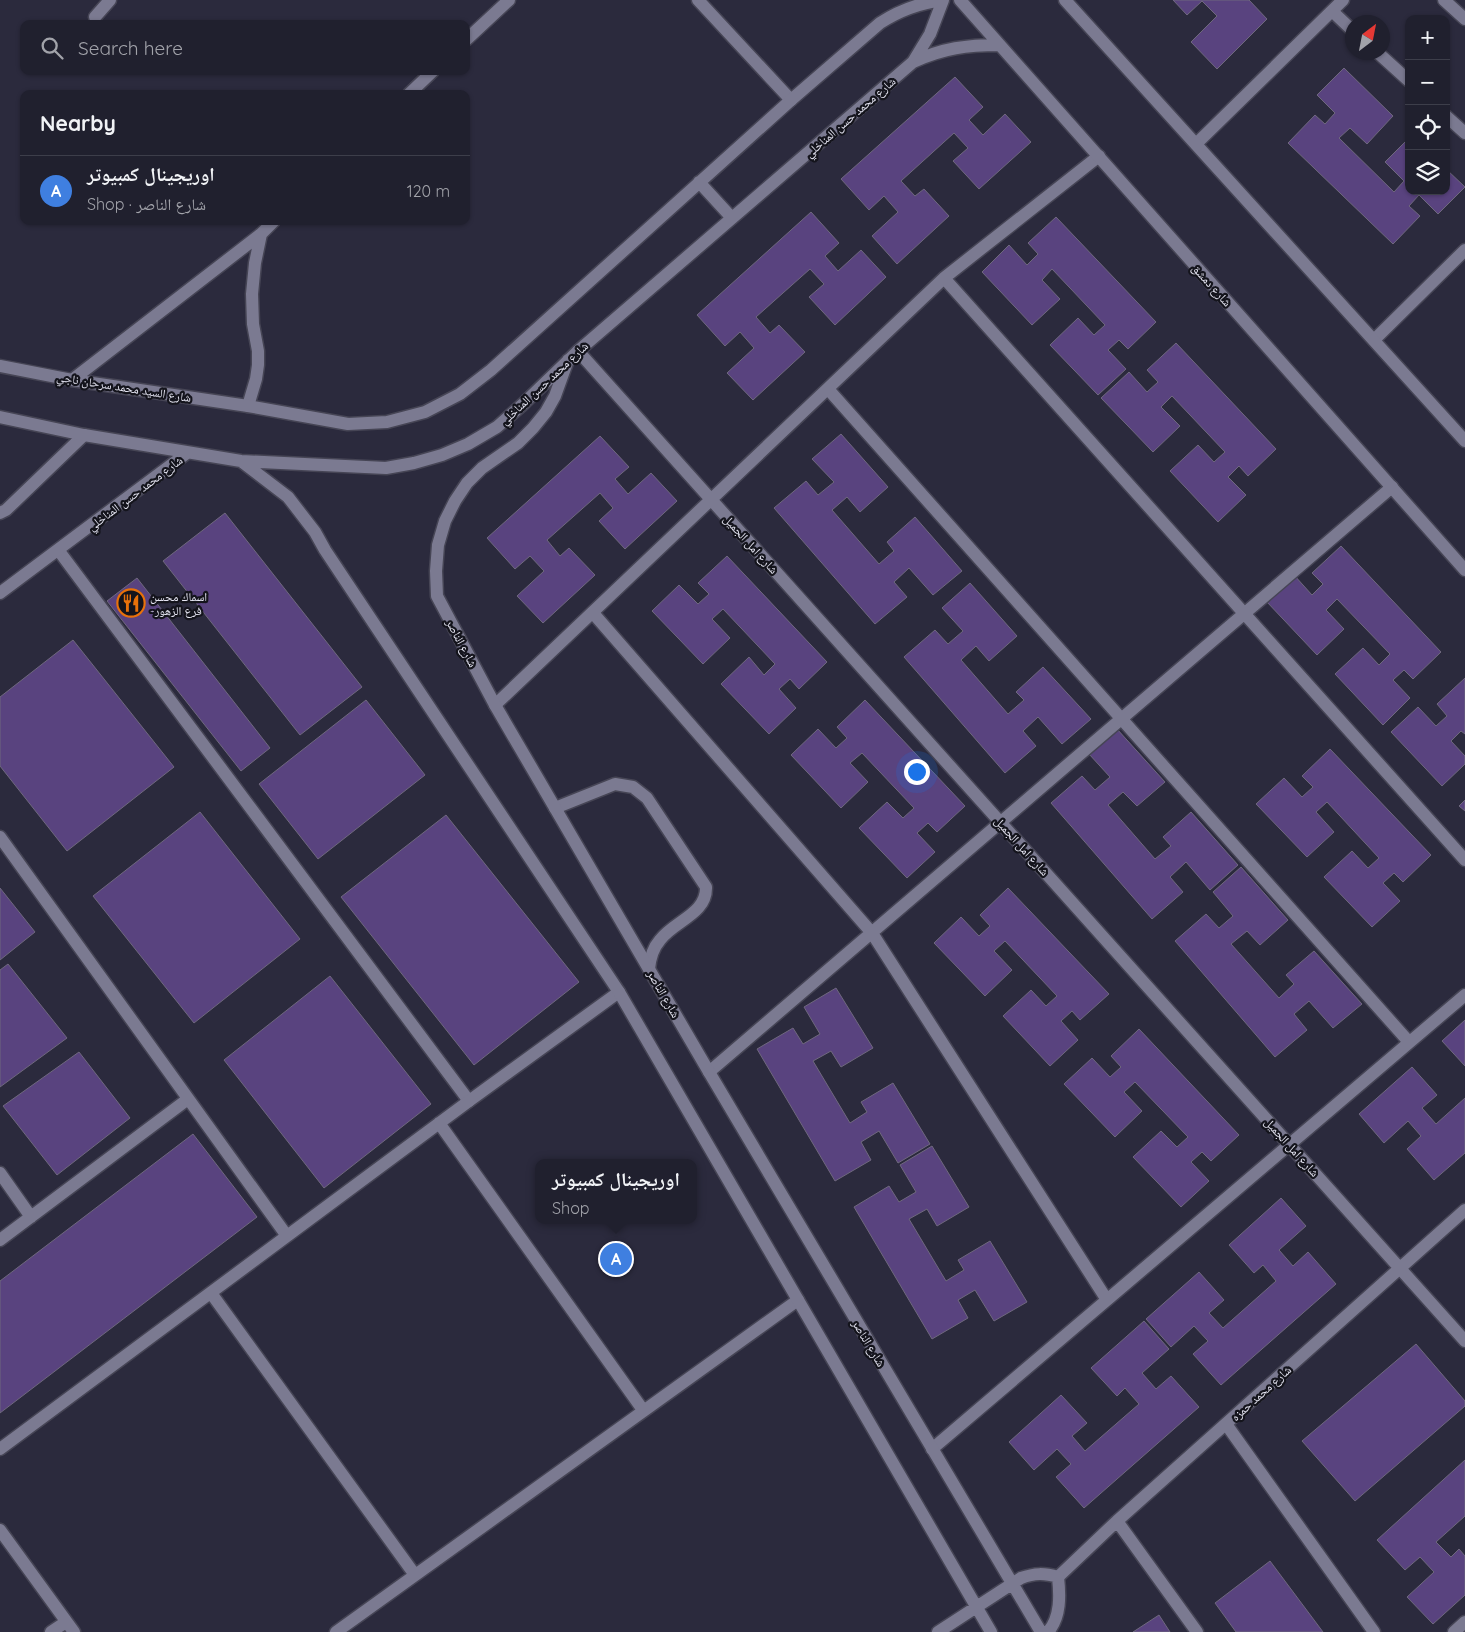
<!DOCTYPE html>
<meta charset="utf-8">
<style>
body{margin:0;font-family:Quicksand,"Noto Naskh Arabic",sans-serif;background:#282836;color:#f1f3f6}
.controls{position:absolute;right:15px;top:15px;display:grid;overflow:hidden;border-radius:10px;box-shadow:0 1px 4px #0004}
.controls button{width:45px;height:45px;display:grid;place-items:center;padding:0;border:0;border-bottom:1px solid #3d3e4a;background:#20202e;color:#f1f3f6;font:25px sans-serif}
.compass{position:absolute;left:1345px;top:15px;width:45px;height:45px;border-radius:50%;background:#20202e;box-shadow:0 1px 4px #0004;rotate:32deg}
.you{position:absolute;left:916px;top:771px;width:18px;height:18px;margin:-12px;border:4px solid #fff;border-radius:50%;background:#1a73e8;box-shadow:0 0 0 8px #1a73e833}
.badge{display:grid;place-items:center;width:32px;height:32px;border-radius:50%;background:#b45309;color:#fff;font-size:16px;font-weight:700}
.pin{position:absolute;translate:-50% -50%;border:2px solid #fff;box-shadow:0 1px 5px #0006}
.popup{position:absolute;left:535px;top:1159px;width:162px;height:65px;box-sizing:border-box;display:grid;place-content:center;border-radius:10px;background:#20202e;filter:drop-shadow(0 1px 4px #0005);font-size:16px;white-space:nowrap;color:#a2a3aa}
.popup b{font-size:19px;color:#f1f3f6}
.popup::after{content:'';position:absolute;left:50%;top:100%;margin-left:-10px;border:10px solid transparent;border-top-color:#20202e}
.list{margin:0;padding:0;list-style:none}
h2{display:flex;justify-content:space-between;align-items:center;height:65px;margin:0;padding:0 20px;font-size:21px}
h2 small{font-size:16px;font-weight:400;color:#a2a3aa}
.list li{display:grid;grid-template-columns:32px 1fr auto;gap:15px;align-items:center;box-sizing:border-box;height:70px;padding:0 20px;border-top:1px solid #3d3e4a}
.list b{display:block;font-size:19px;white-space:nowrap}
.list p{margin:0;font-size:16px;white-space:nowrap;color:#a2a3aa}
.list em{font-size:16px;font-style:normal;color:#a2a3aa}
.icon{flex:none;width:28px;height:28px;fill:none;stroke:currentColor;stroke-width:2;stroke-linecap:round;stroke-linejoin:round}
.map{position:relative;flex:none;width:1465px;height:1632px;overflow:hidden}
.search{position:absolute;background:#20202e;box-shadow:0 1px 4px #0004;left:20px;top:20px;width:450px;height:55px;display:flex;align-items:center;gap:12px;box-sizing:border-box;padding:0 18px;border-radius:10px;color:#a2a3aa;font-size:19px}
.panel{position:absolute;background:#20202e;box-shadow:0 1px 4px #0004;left:20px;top:90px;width:450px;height:135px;border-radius:10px}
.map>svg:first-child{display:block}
.building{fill:#59437f;stroke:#6f687e}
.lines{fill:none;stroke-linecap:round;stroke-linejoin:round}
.lane-casing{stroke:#464555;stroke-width:15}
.street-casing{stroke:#464555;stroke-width:15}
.secondary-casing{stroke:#464555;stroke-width:15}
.lane{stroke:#7b7a91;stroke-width:12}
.street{stroke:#7b7a91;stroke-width:12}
.secondary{stroke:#7b7a91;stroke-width:12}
.labels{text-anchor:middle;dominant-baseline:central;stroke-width:4.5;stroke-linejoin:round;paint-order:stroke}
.street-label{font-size:12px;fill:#e5e5f2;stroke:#14141c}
.poi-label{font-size:12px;fill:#e5e5f2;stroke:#14141c;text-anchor:start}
</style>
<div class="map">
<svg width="1465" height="1632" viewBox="0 0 1465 1632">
<rect width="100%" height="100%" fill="#2b2a3d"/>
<path class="building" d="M1173,0H1249L1267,19L1217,69L1191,42L1217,16L1202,1L1187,15Z
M1344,68L1393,116L1367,144L1350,128L1339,138L1394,192L1404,181L1385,162L1409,138V191H1446V169L1465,187L1438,214L1419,195L1409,206L1420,216L1393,244L1288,143L1315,115L1325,124L1335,113L1317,95Z
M955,77L983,107L969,120L983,135L1005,114L1031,142L979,189L953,161L968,148L954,133L901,181L915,196L924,189L949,216L897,264L872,236L898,212L884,196L869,210L841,179Z
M811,212L839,243L825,256L838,271L861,250L886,277L835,325L809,297L824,284L810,269L756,317L770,333L779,325L805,352L753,400L727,373L754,348L740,332L725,346L697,315Z
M1056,217L1156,322L1128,349L1119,340L1108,350L1126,369L1098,395L1050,345L1078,318L1094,335L1105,325L1052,269L1042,280L1060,299L1032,325L982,272L1009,245L1027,265L1038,254L1028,243Z
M1176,343L1276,449L1248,476L1239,466L1228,477L1246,495L1218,522L1170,471L1198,445L1214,462L1225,452L1172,396L1161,407L1180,426L1153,452L1101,398L1129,372L1147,392L1158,382L1147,370Z
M841,434L888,487L860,512L847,497L832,510L879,564L894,551L887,542L915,517L962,571L933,595L909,568L894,582L907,597L875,624L774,508L806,481L818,495L834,482L812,459Z
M600,436L629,467L615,479L628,494L651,473L677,501L625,549L599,521L613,508L600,493L547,540L560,556L569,548L595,575L543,623L517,596L544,571L530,556L515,569L487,538Z
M225,513L362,687L300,735L163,561Z
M1341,546L1441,652L1413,679L1404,670L1393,680L1410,698L1383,725L1335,674L1363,648L1379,665L1390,654L1337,599L1326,610L1344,629L1317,655L1266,601L1294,575L1312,595L1323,584L1312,573Z
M727,556L827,662L799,689L790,679L779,689L796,708L769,734L721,684L749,657L764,675L775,664L723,609L712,619L730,638L703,664L652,611L679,585L698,604L709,594L698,583Z
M137,578L270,748L241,771L107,601Z
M970,583L1017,636L989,661L976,646L961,660L1008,714L1024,700L1016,692L1043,667L1091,719L1062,744L1038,717L1023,731L1036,746L1005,773L904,657L935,630L948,644L963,631L942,608Z
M73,640L174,767L67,851L0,766V697Z
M1465,678V734L1461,731L1451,741L1465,756V764L1442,786L1391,732L1418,707L1436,726L1447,716L1437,704Z
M366,700L425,775L318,859L259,784Z
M865,700L965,806L937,832L928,823L917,833L935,852L907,878L859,828L887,802L903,818L914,808L862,753L850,763L868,782L841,808L791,755L818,729L836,748L847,738L837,727Z
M1117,729L1165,782L1137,806L1123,792L1108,805L1155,859L1171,846L1163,837L1191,812L1238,865L1210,890L1186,862L1170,877L1183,892L1152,919L1051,803L1082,776L1095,790L1110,777L1089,754Z
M1330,749L1431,855L1403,882L1394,873L1383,883L1400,901L1372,927L1324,877L1352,851L1368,868L1379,858L1327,802L1316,812L1334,832L1307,857L1256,804L1284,778L1302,797L1313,787L1302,776Z
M1465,800V811L1459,806Z
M200,812L300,939L194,1023L93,896Z
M446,815L579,982L474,1065L341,897Z
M1241,867L1288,920L1260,945L1247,931L1231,944L1279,998L1294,984L1286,975L1314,951L1362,1004L1333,1028L1309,1001L1294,1014L1307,1030L1275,1057L1175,941L1206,914L1219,928L1233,916L1213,892Z
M0,888L35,932L0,960Z
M1008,888L1109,994L1080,1020L1072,1011L1061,1021L1078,1040L1050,1066L1003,1016L1031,990L1046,1006L1057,996L1005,941L994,951L1012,970L985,996L934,943L961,917L979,936L990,926L980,915Z
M8,964L67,1038L0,1087V970Z
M330,976L431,1104L324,1188L224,1060Z
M836,988L873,1048L841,1067L831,1051L813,1061L850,1123L867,1112L861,1102L893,1083L930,1144L898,1163L879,1131L861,1142L871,1160L835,1181L757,1049L793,1028L803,1044L820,1034L804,1007Z
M1465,1020V1066L1442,1041Z
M1139,1029L1239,1135L1211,1161L1202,1152L1191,1162L1209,1181L1181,1207L1133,1157L1161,1131L1177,1147L1188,1137L1135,1082L1124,1092L1142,1111L1115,1137L1064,1084L1092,1058L1110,1077L1121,1067L1111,1056Z
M79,1052L130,1118L57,1175L3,1106Z
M1412,1067L1437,1095L1422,1108L1436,1124L1465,1098V1153L1434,1180L1407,1149L1421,1136L1408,1121L1384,1143L1359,1114Z
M193,1134L257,1217L0,1413V1281Z
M932,1146L969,1207L937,1226L927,1209L909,1219L946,1281L964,1270L958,1260L990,1241L1027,1302L994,1321L975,1290L958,1300L968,1318L932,1339L854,1207L889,1186L899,1202L916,1192L900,1165Z
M1281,1198L1306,1226L1279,1250L1293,1266L1308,1252L1336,1284L1221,1385L1193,1354L1208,1341L1194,1326L1171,1347L1146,1319L1199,1272L1224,1300L1209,1313L1223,1328L1276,1281L1263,1265L1254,1273L1229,1245Z
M1144,1321L1169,1349L1142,1373L1156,1389L1171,1376L1199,1407L1084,1508L1056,1477L1071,1464L1057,1449L1034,1470L1009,1442L1061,1395L1087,1423L1072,1436L1085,1451L1139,1404L1125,1388L1117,1396L1091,1368Z
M1416,1344L1465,1401V1406L1355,1501L1302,1441Z
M1465,1460V1516L1436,1542L1451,1557L1459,1549L1465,1556V1595L1433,1624L1407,1597L1434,1572L1420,1557L1405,1570L1377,1540Z
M1270,1561L1323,1632H1236L1215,1603Z
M1159,1615L1170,1632H1133Z"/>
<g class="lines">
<g class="lane-casing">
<path id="lane" d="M0,513L6,510L84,435
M59,551L469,1101
M555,808L615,784L633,787L647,798L706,887C707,914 674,921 660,940C653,948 650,958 649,969"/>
</g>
<g class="street-casing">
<path id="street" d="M698,0L791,100
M1444,0L1465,19
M1332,11L1352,30
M95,17L110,0
M466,40L509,0
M1377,52L1409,81
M409,94L433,71
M1446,116L1465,133
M1196,144L1343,0
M944,278L1465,860
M1374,340L1465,250
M578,351L1465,1341
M72,380L261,234L274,221
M828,389L1409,1042
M248,406L256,379L258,365V351L253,324L252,294L255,263L261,234
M593,613L872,933L1107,1300
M495,705L944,278L1099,156
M0,837L287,1236
M709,1072L1392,487
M439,1123L643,1410
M0,1173L31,1217
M0,1240L188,1099
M211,1293L415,1575
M1226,1424L1374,1632
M0,1449L469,1101L619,992
M932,1449L1465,995
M1117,1521L1197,1632
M0,1530L74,1632
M1058,1577L1117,1521L1465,1210
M51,1632L66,1622
M336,1632L798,1300
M1454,1632L1465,1622"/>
</g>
<g class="secondary-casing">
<path id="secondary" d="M960,0L1465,570
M1065,0L1465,441
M913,62C943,48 967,45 1000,45
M699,182L732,218
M568,360L555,396L546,412L533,428L518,443L482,468L467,483L455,501L445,521L438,545L436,571L437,596L495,705L709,1072L1041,1632
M0,366L72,380L248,406L348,424L387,422L425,412L460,394L491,370L791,100L880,23C900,10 919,3 943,0
M0,417L84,435L241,461L386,468L414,463L442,455L468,444L497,427L522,405L578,351L913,62L930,34L943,0
M241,461L288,497L315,532L325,550L619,992L991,1632
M0,593L187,453
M938,1632L1021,1578C1035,1573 1044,1573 1058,1577C1060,1595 1061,1617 1048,1632"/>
</g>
<use href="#lane" class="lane"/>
<use href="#street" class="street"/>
<use href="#secondary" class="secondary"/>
</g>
<defs>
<g id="restaurant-ring" transform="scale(1.4375)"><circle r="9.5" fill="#14141c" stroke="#e8710a" stroke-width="1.5"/><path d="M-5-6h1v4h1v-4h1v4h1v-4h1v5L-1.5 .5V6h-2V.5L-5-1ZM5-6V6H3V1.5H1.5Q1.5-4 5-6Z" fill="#e8710a"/></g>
</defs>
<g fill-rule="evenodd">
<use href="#restaurant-ring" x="131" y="603"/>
</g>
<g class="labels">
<g class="street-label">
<text transform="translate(850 117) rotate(-41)">شارع محمد حسن المناخلي</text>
<text transform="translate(1212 285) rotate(48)">شارع دمشق</text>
<text transform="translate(544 383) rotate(-43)">شارع محمد حسن المناخلي</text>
<text transform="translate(124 387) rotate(9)">شارع السيد محمد سرحان ناجي</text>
<text transform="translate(135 493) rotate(-37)">شارع محمد حسن المناخلي</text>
<text transform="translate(751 544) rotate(48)">شارع امل الجميل</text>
<text transform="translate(462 643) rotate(62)">شارع الناصر</text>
<text transform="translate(1022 846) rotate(48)">شارع امل الجميل</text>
<text transform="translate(664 994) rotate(60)">شارع الناصر</text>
<text transform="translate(1292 1147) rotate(48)">شارع امل الجميل</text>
<text transform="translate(869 1343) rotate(59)">شارع الناصر</text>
<text transform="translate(1261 1393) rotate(-42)">شارع محمد حمزه</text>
</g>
<g class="poi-label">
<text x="150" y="596">اسماك محسن<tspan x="150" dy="14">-فرع الزهور</tspan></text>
</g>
</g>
</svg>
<div class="controls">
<button>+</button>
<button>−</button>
<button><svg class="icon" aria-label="locate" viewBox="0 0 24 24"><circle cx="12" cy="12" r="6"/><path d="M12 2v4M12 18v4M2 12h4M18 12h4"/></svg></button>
<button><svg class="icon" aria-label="layers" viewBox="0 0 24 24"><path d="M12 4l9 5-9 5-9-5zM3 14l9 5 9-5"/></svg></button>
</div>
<svg class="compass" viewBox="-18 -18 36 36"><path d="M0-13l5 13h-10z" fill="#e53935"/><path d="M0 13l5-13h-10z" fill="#a2a3aa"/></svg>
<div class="you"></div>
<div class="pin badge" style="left:616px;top:1259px;background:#3f7fe0">A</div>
<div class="popup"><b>اوريجينال كمبيوتر</b>Shop</div>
<div class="search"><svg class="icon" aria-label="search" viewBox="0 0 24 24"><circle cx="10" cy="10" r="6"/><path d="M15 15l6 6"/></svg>Search here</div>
<section class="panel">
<h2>Nearby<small></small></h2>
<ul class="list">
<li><span class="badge" style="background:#3f7fe0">A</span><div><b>اوريجينال كمبيوتر</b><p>Shop · شارع الناصر</p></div><em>120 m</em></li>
</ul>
</section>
</div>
